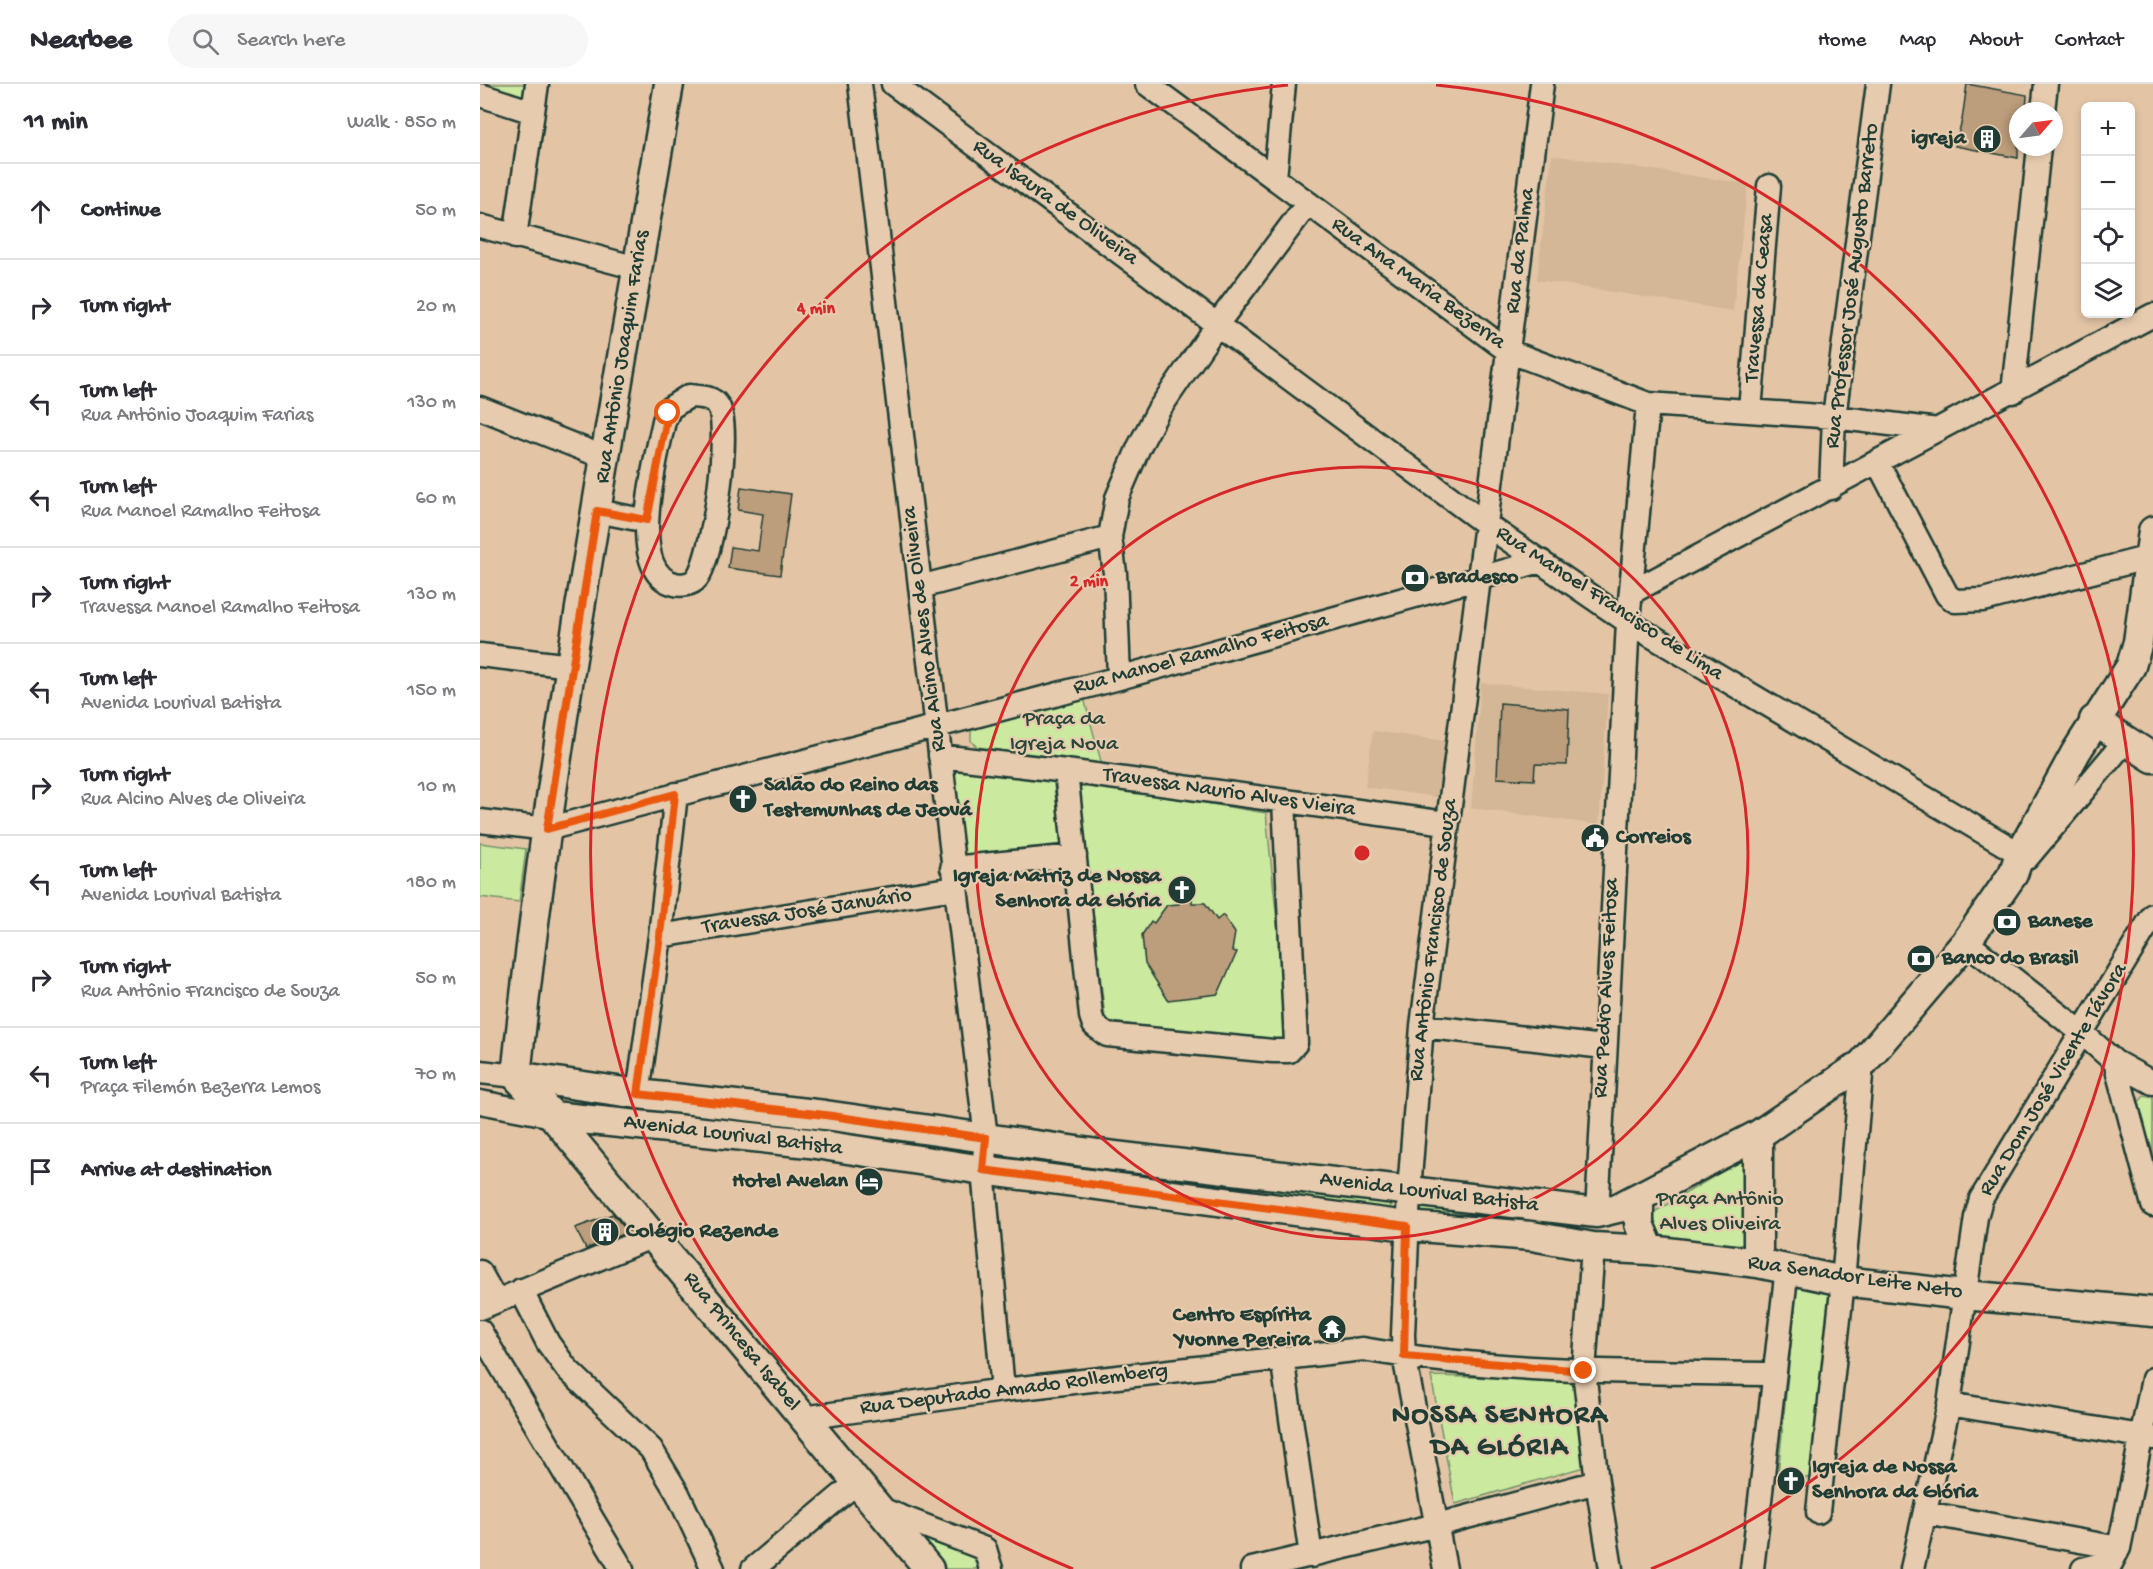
<!DOCTYPE html>
<meta charset="utf-8">
<style>
body{margin:0;font-family:"Gochi Hand",sans-serif;background:#f7f7f7;color:#2b2b33}
.controls{position:absolute;right:18px;top:18px;display:grid;overflow:hidden;border-radius:9px;box-shadow:0 3px 9px #0003}
.controls button{width:54px;height:54px;display:grid;place-items:center;padding:0;border:0;border-bottom:2px solid #e1e1e2;background:#fff;color:#2b2b33;font:30px sans-serif}
.compass{position:absolute;left:1529px;top:18px;width:54px;height:54px;border-radius:50%;background:#fff;box-shadow:0 3px 9px #0003;rotate:62deg}
.stop{position:absolute;width:18px;height:18px;margin:-14px;border:4px solid #ea580c;border-radius:50%;background:#fff}
.stop.end{background:#ea580c;border-color:#fff;box-shadow:0 2px 6px #0008}
.list{margin:0;padding:0;list-style:none}
h2{display:flex;justify-content:space-between;align-items:center;height:78px;margin:0;padding:0 24px;font-size:26px}
h2 small{font-size:20px;font-weight:400;color:#7c7c81}
.list li{display:grid;grid-template-columns:39px 1fr auto;gap:18px;align-items:center;box-sizing:border-box;height:96px;padding:0 24px;border-top:2px solid #e1e1e2}
.list b{display:block;font-size:22px;white-space:nowrap}
.list p{margin:0;font-size:20px;white-space:nowrap;color:#7c7c81}
.list em{font-size:20px;font-style:normal;color:#7c7c81}
.icon{flex:none;width:33px;height:33px;fill:none;stroke:currentColor;stroke-width:2;stroke-linecap:round;stroke-linejoin:round}
.map{position:relative;flex:none;width:1673px;height:1485px;overflow:hidden}
header{display:flex;align-items:center;gap:36px;box-sizing:border-box;height:84px;padding:0 30px;background:#fff;border-bottom:2px solid #e1e1e2}
header strong{font-size:28px}
nav{display:flex;gap:33px;margin-inline-start:auto;font-size:21px}
.search{width:420px;height:54px;background:#f7f7f7;display:flex;align-items:center;gap:15px;box-sizing:border-box;padding:0 21px;border-radius:33px;color:#7c7c81;font-size:22px}
main{display:flex}
aside{flex:1;background:#fff}
.map>svg:first-child{display:block}
.built{fill:#d3b797}
.green{fill:#cce9a0;stroke:#76936a;stroke-width:1.5}
.building{fill:#bc9d7b;stroke:#1f3d34;stroke-width:1.5}
.lines{fill:none;stroke-linecap:round;stroke-linejoin:round}
.minor-casing{stroke:#1f3d34;stroke-width:27}
.major-casing{stroke:#1f3d34;stroke-width:33}
.minor{stroke:#e7cbae;stroke-width:22}
.major{stroke:#e7cbae;stroke-width:28}
.route{stroke:#ea580c;stroke-width:8}
.ring{fill:none;stroke:#d62828;stroke-width:3}
.labels{text-anchor:middle;dominant-baseline:central;stroke-width:4.5;stroke-linejoin:round;paint-order:stroke}
.poi-label{font-size:22px;font-weight:bold;fill:#1f3d34;stroke:#e7cbae;text-anchor:start}
.street-label{font-size:22px;fill:#1f3d34;stroke:#e7cbae}
.park-label{font-size:22px;fill:#284639;stroke:#e7cbae}
.district-label{font-size:28px;font-weight:bold;letter-spacing:1.5px;fill:#1f3d34;stroke:#e7cbae}
.centre{fill:#d62828;stroke:#e7cbae;stroke-width:3}
.ring-label{font-size:18px;text-anchor:middle;font-weight:bold;fill:#d62828;stroke:#e7cbae;stroke-width:4.5;stroke-linejoin:round;paint-order:stroke}
</style>
<header>
<strong>Nearbee</strong>
<div class="search"><svg class="icon" aria-label="search" viewBox="0 0 24 24"><circle cx="10" cy="10" r="6"/><path d="M15 15l6 6"/></svg>Search here</div>
<nav><a>Home</a><a>Map</a><a>About</a><a>Contact</a></nav>
</header>
<main>
<aside>
<h2>11 min<small>Walk · 850 m</small></h2>
<ul class="list">
<li><svg class="icon" aria-label="ahead" viewBox="0 0 24 24"><path d="M12 20V5M6 11l6-6 6 6"/></svg><div><b>Continue</b></div><em>50 m</em></li>
<li><svg class="icon" aria-label="right" viewBox="0 0 24 24"><path d="M7 20v-9h11M14 6l5 5-5 5"/></svg><div><b>Turn right</b></div><em>20 m</em></li>
<li><svg class="icon" aria-label="left" viewBox="0 0 24 24"><path d="M17 20v-9H6M10 6l-5 5 5 5"/></svg><div><b>Turn left</b><p>Rua Antônio Joaquim Farias</p></div><em>130 m</em></li>
<li><svg class="icon" aria-label="left" viewBox="0 0 24 24"><path d="M17 20v-9H6M10 6l-5 5 5 5"/></svg><div><b>Turn left</b><p>Rua Manoel Ramalho Feitosa</p></div><em>60 m</em></li>
<li><svg class="icon" aria-label="right" viewBox="0 0 24 24"><path d="M7 20v-9h11M14 6l5 5-5 5"/></svg><div><b>Turn right</b><p>Travessa Manoel Ramalho Feitosa</p></div><em>130 m</em></li>
<li><svg class="icon" aria-label="left" viewBox="0 0 24 24"><path d="M17 20v-9H6M10 6l-5 5 5 5"/></svg><div><b>Turn left</b><p>Avenida Lourival Batista</p></div><em>150 m</em></li>
<li><svg class="icon" aria-label="right" viewBox="0 0 24 24"><path d="M7 20v-9h11M14 6l5 5-5 5"/></svg><div><b>Turn right</b><p>Rua Alcino Alves de Oliveira</p></div><em>10 m</em></li>
<li><svg class="icon" aria-label="left" viewBox="0 0 24 24"><path d="M17 20v-9H6M10 6l-5 5 5 5"/></svg><div><b>Turn left</b><p>Avenida Lourival Batista</p></div><em>180 m</em></li>
<li><svg class="icon" aria-label="right" viewBox="0 0 24 24"><path d="M7 20v-9h11M14 6l5 5-5 5"/></svg><div><b>Turn right</b><p>Rua Antônio Francisco de Souza</p></div><em>50 m</em></li>
<li><svg class="icon" aria-label="left" viewBox="0 0 24 24"><path d="M17 20v-9H6M10 6l-5 5 5 5"/></svg><div><b>Turn left</b><p>Praça Filemón Bezerra Lemos</p></div><em>70 m</em></li>
<li><svg class="icon" aria-label="arrive" viewBox="0 0 24 24"><path d="M6 21V4h12l-3 4 3 4H6"/></svg><div><b>Arrive at destination</b></div></li>
</ul>
</aside>
<div class="map">
<svg width="1673" height="1485" viewBox="0 0 1673 1485">
<rect width="100%" height="100%" fill="#e3c5a6"/>
<filter id="ink" filterUnits="userSpaceOnUse"><feTurbulence type="fractalNoise" baseFrequency=".0167" numOctaves="2"/><feDisplacementMap in="SourceGraphic" scale="12" xChannelSelector="R" yChannelSelector="G"/><feConvolveMatrix kernelMatrix="1 2 1 2 8 2 1 2 1" color-interpolation-filters="sRGB"/></filter>
<g filter="url(#ink)">
<path class="built" d="M1072,71L1268,100L1253,227L1057,196Z
M1001,599L1128,610L1119,741L991,724Z
M893,647L966,657L957,713L885,703Z"/>
<path class="green" d="M0,0H50L48,19L0,4Z
M604,614L622,681L497,663L491,657V647L495,645Z
M469,679L573,694L583,767L481,776Z
M598,698L786,729L809,956L805,961L631,938L625,934Z
M0,759L46,765L39,818L0,813Z
M1664,1012L1673,1014V1085L1657,1020Z
M107,1016L382,1044L380,1059L111,1028Z
M516,1064L606,1075L604,1092L514,1080Z
M1268,1072L1265,1163L1176,1154L1171,1135L1176,1127Z
M626,1079L771,1096L770,1114L624,1094Z
M790,1097L911,1114L910,1128L789,1112Z
M943,1117L1083,1135L1080,1152L941,1131Z
M1317,1201L1350,1206L1330,1394L1298,1390Z
M951,1292L1093,1296L1104,1383L975,1420Z
M432,1442L502,1470L505,1485H460Z"/>
<path class="building" d="M1487,0L1547,11L1546,27H1538V74L1475,62L1482,36Z
M261,403L311,410L300,491L248,484L251,463L278,467L283,430L258,426Z
M1020,619L1089,625L1087,681L1055,680L1054,696L1017,694Z
M699,809H712V819H725L737,836L743,831L755,849L752,867L757,868L738,910L688,916L665,880L662,851L671,837L674,839L687,821L699,820Z
M133,1130L148,1148L106,1165L95,1144Z"/>
<g class="lines">
<g class="minor-casing">
<path id="minor" d="M380,0L506,1054L503,1086L523,1306
M413,0L1007,441L1148,538L1547,774L1645,657
M667,0L1028,267L1168,320L1354,333L1458,346
M0,11L53,28
M1563,27L1566,0
M795,94L804,0
M0,142L157,184
M35,153L57,0
M1533,308L1559,63
M209,312C219,313 232,312 238,322C252,343 233,476 216,495C212,500 201,502 195,500C144,489 177,371 184,337L190,324Z
M0,324L126,374
M1270,326L1289,102
M1398,379L1467,511L1475,517L1503,516L1670,473
M1351,404L1354,333L1398,0
M117,427L167,437
M440,503L630,453
M1152,508L1673,231
M0,571L91,582
M639,594L635,489L630,453L637,414L659,363L678,327L738,239L828,119
M460,672L586,687L966,739
M586,687L611,932L614,941L627,951L793,967H809L816,959L804,717
M0,737L67,745L639,594L1061,477
M472,784L595,772
M180,852L474,804
M1486,858L1601,948L1635,978L1673,999
M942,942L1124,963
M1635,978L1673,1121
M0,988L36,992
M158,1010L180,852L196,710
M0,1018L73,1032
M1117,1129L1148,538L1168,320
M1113,1163L1104,1287L1117,1398L1131,1485
M0,1188L16,1217
M41,1206L68,1259L87,1285L171,1365L198,1410L233,1485
M0,1224L173,1152
M0,1247L142,1485
M802,1273L831,1472
M1469,1320L1673,1354
M323,1334L523,1306L883,1265C1018,1289 1157,1288 1294,1290
M398,1424L505,1465L511,1485
M1338,1428L1363,1197L1382,980
M1446,1429L1639,1464
M273,1485L376,1399
M772,1485L957,1441L1117,1398
M965,1485L924,1272L923,1251L929,1107L942,942L1062,0
M1272,1485L1307,1184
M1432,1485L1469,1320L1496,1133L1501,1115L1673,831
M1603,1485L1631,1478
M1628,1485L1639,1464L1673,1295"/>
</g>
<g class="major-casing">
<path id="major" d="M189,0C133,330 71,660 36,992L73,1032L449,1485
M1614,636L1673,674
M36,992L158,1010L345,1031L618,1070L1117,1129L1138,1124L1278,1051L1382,980L1486,858L1533,790L1540,770L1596,668L1651,582L1658,558L1673,447
M73,1032L329,1059L503,1086L927,1142L1052,1152L1113,1163L1170,1166L1278,1179L1363,1197L1484,1211L1673,1228
M1159,1115V1140L1170,1166
M1278,1179V1051"/>
</g>
<use href="#minor" class="minor"/>
<use href="#major" class="major"/>
</g>
</g>
<g class="lines" filter="url(#ink)">
<path class="route" d="M188,329L167,436L117,427L67,745L195,710L180,852L158,1010L345,1031L506,1054L503,1086L927,1142L924,1272L1104,1287"/>
</g>
<g class="ring">
<circle cx="882" cy="769" r="386"/>
<path d="M593 1485A772 772 0 0 1 808 1M956 1A772 772 0 0 1 1171 1485"/>
</g>
<defs>
<g id="building-disc" transform="scale(1.5)"><circle r="9.5" fill="#1f3d34" stroke="#e7cbae"/><path d="M-4-6H4V6H1V3H-1V6H-4ZM-2.5-4.3h1.7v1.8h-1.7ZM.8-4.3h1.7v1.8H.8ZM-2.5-1h1.7V.8h-1.7ZM.8-1h1.7V.8H.8Z" fill="#fff"/></g>
<g id="bank-disc" transform="scale(1.5)"><circle r="9.5" fill="#1f3d34" stroke="#e7cbae"/><path d="M-6-4H6V4H-6ZM0-2.3a2.3 2.3 0 1 0 0 4.6a2.3 2.3 0 1 0 0-4.6Z" fill="#fff"/></g>
<g id="church-disc" transform="scale(1.5)"><circle r="9.5" fill="#1f3d34" stroke="#e7cbae"/><path d="M-1.2-6h2.4v3.5h3.3v2.4h-3.3V6h-2.4V-.1h-3.3v-2.4h3.3Z" fill="#fff"/></g>
<g id="civic-disc" transform="scale(1.5)"><circle r="9.5" fill="#1f3d34" stroke="#e7cbae"/><path d="M-.6-6.5H3V-4.5H.6V-3L4-1V1h2V6H-6V1h2V-1L-.6-3ZM-1.2 2.5V6h2.4V2.5Z" fill="#fff"/></g>
<g id="hotel-disc" transform="scale(1.5)"><circle r="9.5" fill="#1f3d34" stroke="#e7cbae"/><path d="M-6-4.5h1.5V1H6V5H4.5V3h-9V5H-6ZM-4 0a1.8 1.8 0 1 1 3.6 0ZM.5 0V-2.5h3Q6-2.5 6 0Z" fill="#fff"/></g>
<g id="temple-disc" transform="scale(1.5)"><circle r="9.5" fill="#1f3d34" stroke="#e7cbae"/><path d="M0-6L5-2H3V0L6.5 2.5H4V6H1.5V3h-3V6H-4V2.5H-6.5L-3 0V-2H-5Z" fill="#fff"/></g>
</defs>
<g fill-rule="evenodd">
<use href="#building-disc" x="1507" y="55"/>
<use href="#bank-disc" x="935" y="494"/>
<use href="#church-disc" x="263" y="715"/>
<use href="#civic-disc" x="1115" y="754"/>
<use href="#church-disc" x="702" y="806"/>
<use href="#bank-disc" x="1527" y="838"/>
<use href="#bank-disc" x="1441" y="875"/>
<use href="#hotel-disc" x="389" y="1098"/>
<use href="#building-disc" x="125" y="1148"/>
<use href="#temple-disc" x="852" y="1245"/>
<use href="#church-disc" x="1311" y="1397"/>
</g>
<g class="labels">
<g class="poi-label">
<text x="1486" y="55" text-anchor="end">igreja</text>
<text x="956" y="494">Bradesco</text>
<text x="284" y="702">Salão do Reino das<tspan x="284" dy="25">Testemunhas de Jeová</tspan></text>
<text x="1136" y="754">Correios</text>
<text x="681" y="793" text-anchor="end">Igreja Matriz de Nossa<tspan x="681" dy="25">Senhora da Glória</tspan></text>
<text x="1548" y="838">Banese</text>
<text x="1462" y="875">Banco do Brasil</text>
<text x="368" y="1098" text-anchor="end">Hotel Avelan</text>
<text x="146" y="1148">Colégio Rezende</text>
<text x="831" y="1232" text-anchor="end">Centro Espírita<tspan x="831" dy="25">Yvonne Pereira</tspan></text>
<text x="1332" y="1384">Igreja de Nossa<tspan x="1332" dy="25">Senhora da Glória</tspan></text>
</g>
<g class="street-label">
<text transform="translate(575 119) rotate(36)">Rua Isaura de Oliveira</text>
<text transform="translate(1041 167) rotate(-83)">Rua da Palma</text>
<text transform="translate(938 200) rotate(36)">Rua Ana Maria Bezerra</text>
<text transform="translate(1373 202) rotate(-83)">Rua Professor José Augusto Barreto</text>
<text transform="translate(1280 214) rotate(-85)">Travessa da Ceasa</text>
<text transform="translate(143 273) rotate(-81)">Rua Antônio Joaquim Farias</text>
<text transform="translate(1129 520) rotate(33)">Rua Manoel Francisco de Lima</text>
<text transform="translate(445 545) rotate(-97)">Rua Alcino Alves de Oliveira</text>
<text transform="translate(721 571) rotate(-15)">Rua Manoel Ramalho Feitosa</text>
<text transform="translate(749 709) rotate(8)">Travessa Naurio Alves Vieira</text>
<text transform="translate(327 828) rotate(-9)">Travessa José Januário</text>
<text transform="translate(954 856) rotate(-83)">Rua Antônio Francisco de Souza</text>
<text transform="translate(1127 904) rotate(-87)">Rua Pedro Alves Feitosa</text>
<text transform="translate(1574 996) rotate(-59)">Rua Dom José Vicente Távora</text>
<text transform="translate(253 1052) rotate(7)">Avenida Lourival Batista</text>
<text transform="translate(949 1109) rotate(7)">Avenida Lourival Batista</text>
<text transform="translate(1375 1194) rotate(8)">Rua Senador Leite Neto</text>
<text transform="translate(261 1258) rotate(51)">Rua Princesa Isabel</text>
<text transform="translate(534 1306) rotate(-7)">Rua Deputado Amado Rollemberg</text>
</g>
<g class="park-label">
<text x="584" y="636">Praça da<tspan x="584" dy="25">Igreja Nova</tspan></text>
<text x="1240" y="1116">Praça Antônio<tspan x="1240" dy="25">Alves Oliveira</tspan></text>
</g>
<g class="district-label">
<text x="1020" y="1332">NOSSA SENHORA<tspan x="1020" dy="32">DA GLÓRIA</tspan></text>
</g>
</g>
<circle cx="882" cy="769" r="9" class="centre"/>
<g class="ring-label">
<text x="336" y="229">4 min</text>
<text x="609" y="502">2 min</text>
</g>
</svg>
<div class="controls">
<button>+</button>
<button>−</button>
<button><svg class="icon" aria-label="locate" viewBox="0 0 24 24"><circle cx="12" cy="12" r="6"/><path d="M12 2v4M12 18v4M2 12h4M18 12h4"/></svg></button>
<button><svg class="icon" aria-label="layers" viewBox="0 0 24 24"><path d="M12 4l9 5-9 5-9-5zM3 14l9 5 9-5"/></svg></button>
</div>
<svg class="compass" viewBox="-18 -18 36 36"><path d="M0-13l5 13h-10z" fill="#e53935"/><path d="M0 13l5-13h-10z" fill="#7c7c81"/></svg>
<div class="stop" style="left:188px;top:329px"></div>
<div class="stop end" style="left:1104px;top:1287px"></div>
</div>
</main>
